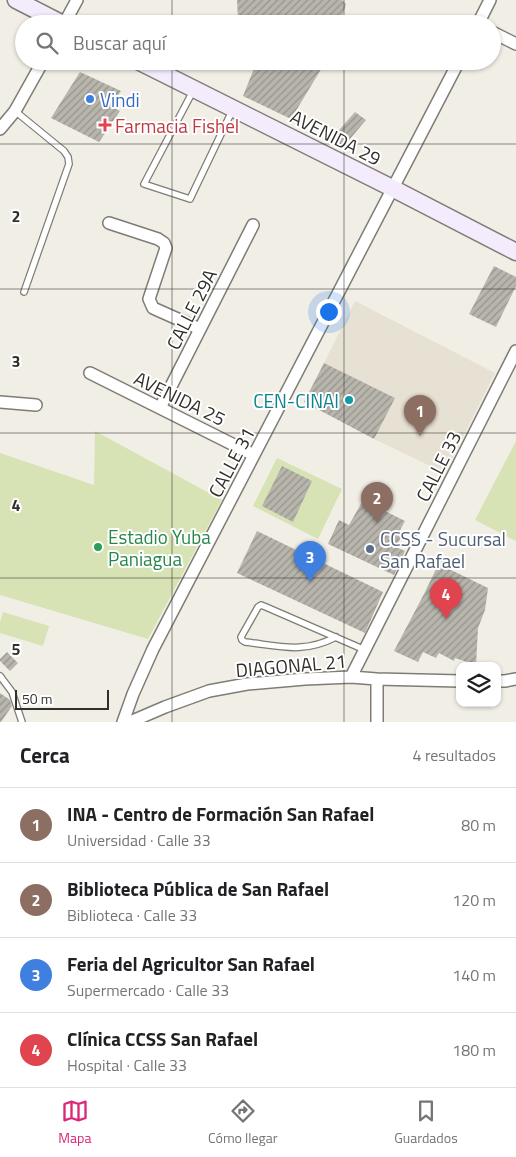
<!DOCTYPE html>
<html lang="es">
<meta charset="utf-8">
<style>
body{margin:0;font-family:"Titillium Web",sans-serif;background:#f6f6f6;color:#202124}
.controls{position:absolute;right:15px;bottom:15px;display:grid;overflow:hidden;border-radius:10px;box-shadow:0 1px 4px #0004}
.controls button{width:45px;height:45px;display:grid;place-items:center;padding:0;border:0;border-bottom:1px solid #e0e0e0;background:#fff;color:#202124;font:25px sans-serif}
.scale{position:absolute;left:15px;bottom:12px;width:94px;box-sizing:border-box;padding-left:5px;border:2px solid #302f2c;border-top:0;font-size:14px;line-height:18px;white-space:nowrap;color:#302f2c;-webkit-text-stroke:4px #fff;paint-order:stroke}
.you{position:absolute;left:328px;top:311px;width:18px;height:18px;margin:-12px;border:4px solid #fff;border-radius:50%;background:#1a73e8;box-shadow:0 0 0 8px #1a73e833}
.badge{display:grid;place-items:center;width:32px;height:32px;border-radius:50%;background:#db2777;color:#fff;font-size:16px;font-weight:700}
.pin{position:absolute;translate:-50% -41px;filter:drop-shadow(0 1px 2px #0008)}
.pin::after{content:'';position:absolute;top:26px;width:18px;height:15px;background:inherit;clip-path:polygon(0 0,100% 0,50% 100%)}
.list{margin:0;padding:0;list-style:none}
h2{display:flex;justify-content:space-between;align-items:center;height:65px;margin:0;padding:0 20px;font-size:21px}
h2 small{font-size:16px;font-weight:400;color:#757577}
.list li{display:grid;grid-template-columns:32px 1fr auto;gap:15px;align-items:center;box-sizing:border-box;height:75px;padding:0 20px;border-top:1px solid #e0e0e0}
.list b{display:block;font-size:19px;white-space:nowrap}
.list p{margin:0;font-size:16px;white-space:nowrap;color:#757577}
.list em{font-size:16px;font-style:normal;color:#757577}
.icon{flex:none;width:28px;height:28px;fill:none;stroke:currentColor;stroke-width:2;stroke-linecap:round;stroke-linejoin:round}
.map{position:relative;flex:none;width:516px;height:722px;overflow:hidden}
.search{position:absolute;background:#fff;box-shadow:0 1px 4px #0004;left:15px;right:15px;top:15px;height:55px;display:flex;align-items:center;gap:12px;box-sizing:border-box;padding:0 18px;border-radius:28px;color:#757577;font-size:19px}
.sheet{height:365px;background:#fff}
nav{display:flex;justify-content:space-around;align-items:center;box-sizing:border-box;height:70px;border-top:1px solid #e0e0e0;background:#fff;font-size:14px;color:#757577}
nav a{display:grid;justify-items:center;gap:2px}
nav .on{color:#db2777}
.map>svg:first-child{display:block}
.built{fill:#e7e1d3}
.grass{fill:#d7e3b4}
.building{fill:url(#building-hatch)}
.lines{fill:none;stroke-linecap:round;stroke-linejoin:round}
.lane-casing{stroke:#7f7c75;stroke-width:8}
.street-casing{stroke:#7f7c75;stroke-width:14}
.secondary-casing{stroke:#7f7c75;stroke-width:19}
.lane{stroke:#fff;stroke-width:5.5}
.street{stroke:#fff;stroke-width:11}
.secondary{stroke:#f4ecfd;stroke-width:16}
.grid{fill:none;stroke:#302f2c;stroke-width:1;stroke-opacity:0.55}
.shop-dot{fill:#3f7fe0;stroke:#fff;stroke-width:2}
.health-dot{fill:#e0444e;stroke:#fff;stroke-width:2}
.culture-dot{fill:#0f9aa8;stroke:#fff;stroke-width:2}
.leisure-dot{fill:#2e9e5b;stroke:#fff;stroke-width:2}
.service-dot{fill:#5c6f8a;stroke:#fff;stroke-width:2}
.labels{text-anchor:middle;dominant-baseline:central;stroke-width:4;stroke-linejoin:round;paint-order:stroke}
.shop-label{font-size:19px;fill:#366cbe;stroke:#fff;text-anchor:start}
.health-label{font-size:19px;fill:#be3a42;stroke:#fff;text-anchor:start}
.street-label{font-size:19px;fill:#302f2c;stroke:#fff}
.culture-label{font-size:19px;fill:#0d838f;stroke:#fff;text-anchor:end}
.leisure-label{font-size:19px;fill:#27864d;stroke:#fff;text-anchor:start}
.service-label{font-size:19px;fill:#4e5e75;stroke:#fff;text-anchor:start}
.grid-label{font-size:16px;text-anchor:middle;font-weight:bold;fill:#302f2c;stroke:#fff;stroke-width:4;stroke-linejoin:round;paint-order:stroke}
</style>
<div class="map">
<svg width="516" height="722" viewBox="0 0 516 722">
<defs>
<pattern id="building-hatch" width="6" height="6" patternUnits="userSpaceOnUse" patternTransform="scale(1.25)"><rect width="6" height="6" fill="#b8b5ad"/><path d="M-1 1l2-2M0 6l6-6M5 7l2-2" fill="none" stroke="#96948d"/></pattern>
</defs>
<rect width="100%" height="100%" fill="#f1eee6"/>
<path class="built" d="M355,301L495,373L445,473L374,439L394,398L324,363Z"/>
<path class="grass" d="M95,431L222,500L148,639L0,595V453L94,485Z
M516,441V541L475,520Z
M277,458L342,489L318,539L253,506Z
M3,612L49,626L43,646L0,633V622Z"/>
<path class="building" d="M237,0H342L346,4L340,24H244L238,20Z
M257,61H326L291,119L243,96Z
M80,72L121,91L111,106L120,111L99,142L51,118Z
M355,112L366,120L344,146L332,138Z
M494,266L516,277V286L496,327L469,314Z
M324,363L395,398L374,439L304,402Z
M282,466L312,481L293,522L262,506Z
M363,500L405,521L398,534L402,535L396,547L405,551L394,575L328,544L339,520L349,525Z
M257,531L383,592L365,633L237,573Z
M441,559L452,564L449,569L488,588L485,610L478,628L476,665L455,658L454,661L439,653L436,658L423,652L418,662L394,651L424,594Z
M7,652L18,663L10,671L0,661V659Z
M0,693L10,700L12,706L1,722H0Z"/>
<g class="lines">
<g class="lane-casing">
<path id="lane" d="M193,91L144,184L190,199L233,109
M15,111L64,151L68,157L69,164L24,292
M336,637C303,654 280,646 245,642L242,640L241,637L258,607L261,605L266,607C299,621 332,636 365,650
M0,676L12,692L22,722"/>
</g>
<g class="street-casing">
<path id="street" d="M64,24L77,0
M478,24L490,0
M492,32L516,44
M0,129L15,111L43,61
M109,223L158,239L164,243L166,248L149,299L153,308L200,329
M90,373L254,455
M0,402L36,405
M160,408L253,225
M351,677L516,351
M497,681H505L516,679
M123,722L133,694L153,649L459,61
M130,722L165,707L209,691L247,684L305,679L351,677L377,679L460,681
M377,722V679"/>
</g>
<g class="secondary-casing">
<path id="secondary" d="M16,0L63,24
M138,61L394,189L516,252"/>
</g>
<use href="#lane" class="lane"/>
<use href="#street" class="street"/>
<use href="#secondary" class="secondary"/>
</g>
<path class="grid" d="M172,0V24M344,0V24M172,61V722M344,61V722M0,144H516M0,289H516M0,433H516M0,578H516"/>
<circle class="shop-dot" cx="90" cy="99" r="5"/>
<path class="health-dot" d="M102.5 117.5h5v5h5v5h-5v5h-5v-5h-5v-5h5z"/>
<circle class="culture-dot" cx="349" cy="400" r="5"/>
<circle class="leisure-dot" cx="98" cy="547" r="5"/>
<circle class="service-dot" cx="370" cy="549" r="5"/>
<g class="labels">
<g class="shop-label">
<text x="100" y="99">Vindi</text>
</g>
<g class="health-label">
<text x="115" y="125">Farmacia Fishel</text>
</g>
<g class="street-label">
<text transform="translate(336 137) rotate(27)">AVENIDA 29</text>
<text transform="translate(191 309) rotate(-63)">CALLE 29A</text>
<text transform="translate(180 398) rotate(26)">AVENIDA 25</text>
<text transform="translate(231 462) rotate(-62)">CALLE 31</text>
<text transform="translate(438 466) rotate(-63)">CALLE 33</text>
<text transform="translate(291 665) rotate(-5)">DIAGONAL 21</text>
</g>
<g class="culture-label">
<text x="339" y="400">CEN-CINAI</text>
</g>
<g class="leisure-label">
<text x="108" y="536">Estadio Yuba<tspan x="108" dy="22">Paniagua</tspan></text>
</g>
<g class="service-label">
<text x="380" y="538">CCSS - Sucursal<tspan x="380" dy="22">San Rafael</tspan></text>
</g>
</g>
<g class="grid-label">
<text x="16" y="222">2</text>
<text x="16" y="367">3</text>
<text x="16" y="511">4</text>
<text x="16" y="655">5</text>
</g>
</svg>
<div class="controls">
<button><svg class="icon" aria-label="layers" viewBox="0 0 24 24"><path d="M12 4l9 5-9 5-9-5zM3 14l9 5 9-5"/></svg></button>
</div>
<div class="scale">50 m</div>
<div class="you"></div>
<div class="pin badge" style="left:420px;top:436px;background:#8d6e63">1</div>
<div class="pin badge" style="left:377px;top:523px;background:#8d6e63">2</div>
<div class="pin badge" style="left:310px;top:582px;background:#3f7fe0">3</div>
<div class="pin badge" style="left:446px;top:619px;background:#e0444e">4</div>
<div class="search"><svg class="icon" aria-label="search" viewBox="0 0 24 24"><circle cx="10" cy="10" r="6"/><path d="M15 15l6 6"/></svg>Buscar aquí</div>
</div>
<section class="sheet">
<h2>Cerca<small>4 resultados</small></h2>
<ul class="list">
<li><span class="badge" style="background:#8d6e63">1</span><div><b>INA - Centro de Formación San Rafael</b><p>Universidad · Calle 33</p></div><em>80 m</em></li>
<li><span class="badge" style="background:#8d6e63">2</span><div><b>Biblioteca Pública de San Rafael</b><p>Biblioteca · Calle 33</p></div><em>120 m</em></li>
<li><span class="badge" style="background:#3f7fe0">3</span><div><b>Feria del Agricultor San Rafael</b><p>Supermercado · Calle 33</p></div><em>140 m</em></li>
<li><span class="badge" style="background:#e0444e">4</span><div><b>Clínica CCSS San Rafael</b><p>Hospital · Calle 33</p></div><em>180 m</em></li>
</ul>
</section>
<nav>
<a class="on"><svg class="icon" aria-label="map" viewBox="0 0 24 24"><path d="M3 6l6-2 6 2 6-2v14l-6 2-6-2-6 2zM9 4v14M15 6v14"/></svg>Mapa</a>
<a><svg class="icon" aria-label="directions" viewBox="0 0 24 24"><path d="M12 3l9 9-9 9-9-9zM9 14v-3h6M13 9l2 2-2 2"/></svg>Cómo llegar</a>
<a><svg class="icon" aria-label="saved" viewBox="0 0 24 24"><path d="M7 4h10v16l-5-4-5 4z"/></svg>Guardados</a>
</nav>
